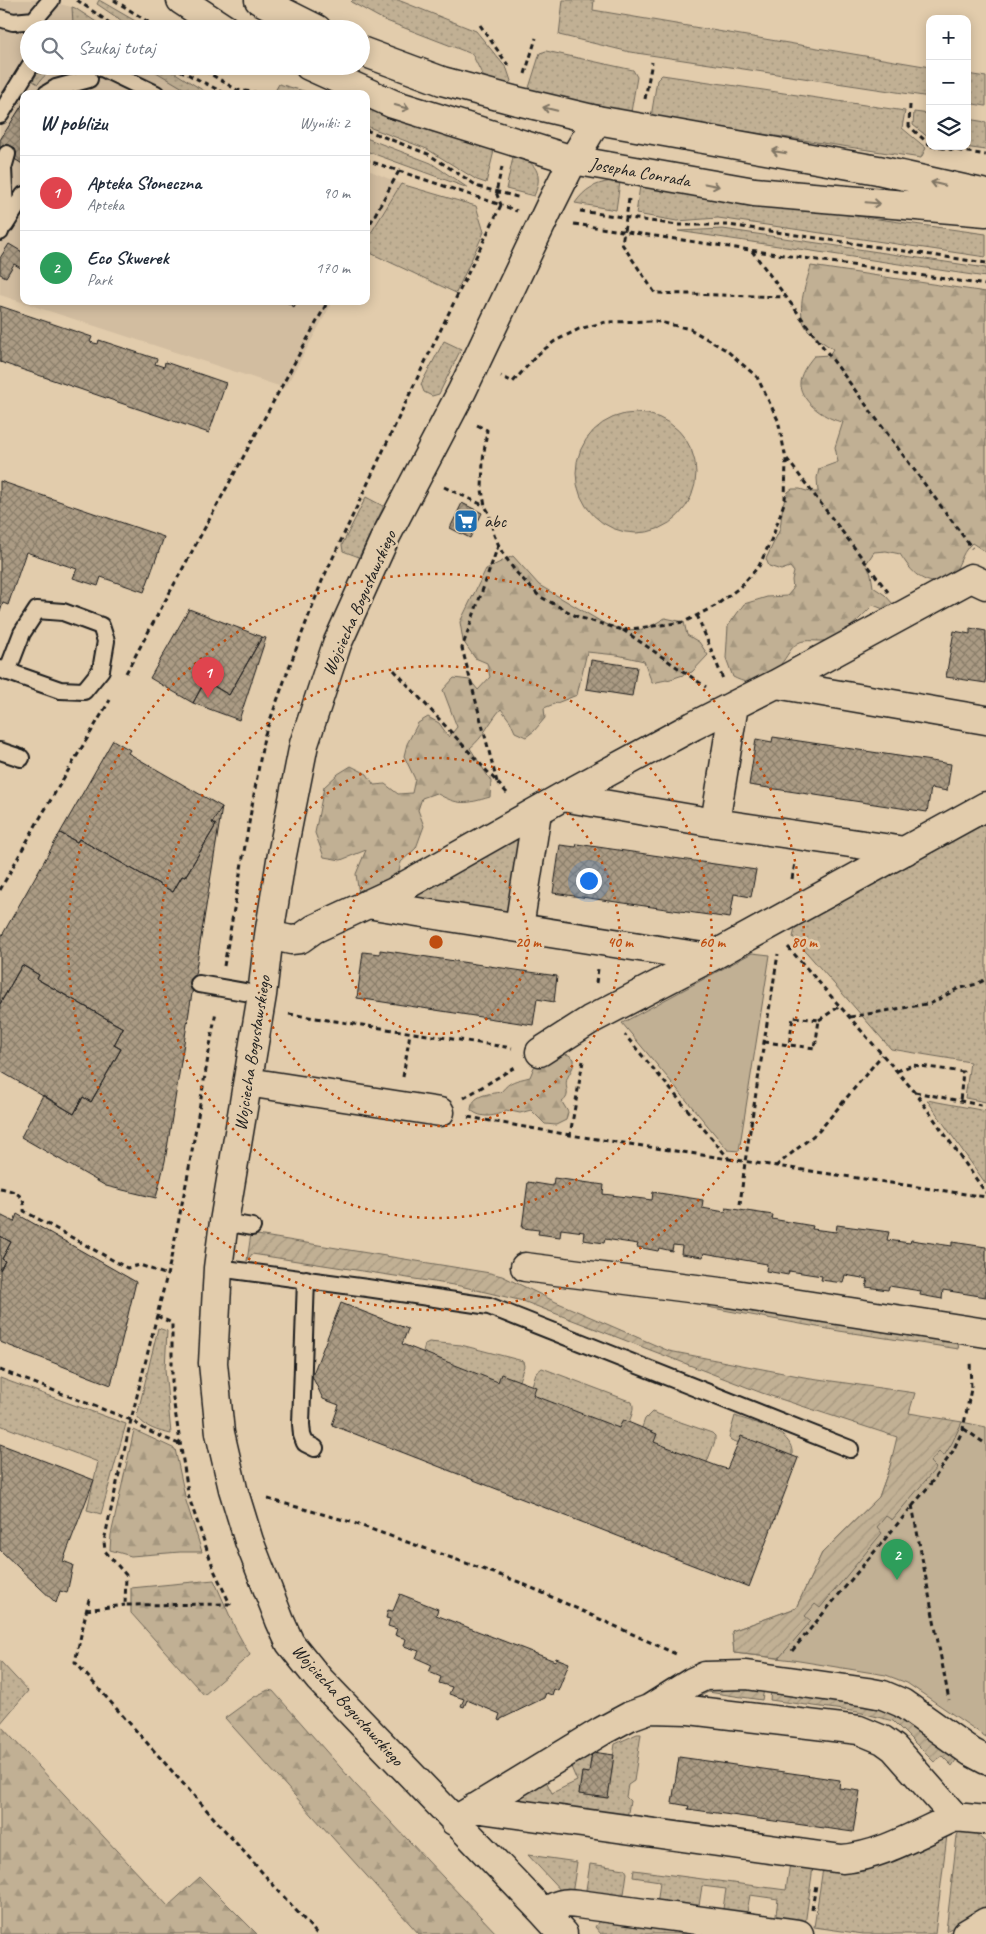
<!DOCTYPE html>
<html lang="pl">
<meta charset="utf-8">
<style>
body{margin:0;font-family:Caveat,sans-serif;background:#f2f2f3;color:#1f2937}
.controls{position:absolute;right:15px;top:15px;display:grid;overflow:hidden;border-radius:10px;box-shadow:0 2px 12px #0003}
.controls button{width:45px;height:45px;display:grid;place-items:center;padding:0;border:0;border-bottom:1px solid #e0e1e3;background:#fff;color:#1f2937;font:25px sans-serif}
.you{position:absolute;left:588px;top:880px;width:18px;height:18px;margin:-12px;border:4px solid #fff;border-radius:50%;background:#1a73e8;box-shadow:0 0 0 8px #1a73e833}
.badge{display:grid;place-items:center;width:32px;height:32px;border-radius:50%;background:#ea580c;color:#fff;font-size:16px;font-weight:700}
.pin{position:absolute;translate:-50% -41px;filter:drop-shadow(0 1px 2px #0008)}
.pin::after{content:'';position:absolute;top:26px;width:18px;height:15px;background:inherit;clip-path:polygon(0 0,100% 0,50% 100%)}
.list{margin:0;padding:0;list-style:none}
h2{display:flex;justify-content:space-between;align-items:center;height:65px;margin:0;padding:0 20px;font-size:21px}
h2 small{font-size:16px;font-weight:400;color:#747a83}
.list li{display:grid;grid-template-columns:32px 1fr auto;gap:15px;align-items:center;box-sizing:border-box;height:75px;padding:0 20px;border-top:1px solid #e0e1e3}
.list b{display:block;font-size:19px;white-space:nowrap}
.list p{margin:0;font-size:16px;white-space:nowrap;color:#747a83}
.list em{font-size:16px;font-style:normal;color:#747a83}
.icon{flex:none;width:28px;height:28px;fill:none;stroke:currentColor;stroke-width:2;stroke-linecap:round;stroke-linejoin:round}
.map{position:relative;flex:none;width:986px;height:1934px;overflow:hidden}
.search{position:absolute;background:#fff;box-shadow:0 2px 12px #0003;left:20px;top:20px;width:350px;height:55px;display:flex;align-items:center;gap:12px;box-sizing:border-box;padding:0 18px;border-radius:28px;color:#747a83;font-size:19px}
.panel{position:absolute;background:#fff;box-shadow:0 2px 12px #0003;left:20px;top:90px;width:350px;height:215px;border-radius:10px}
.map>svg:first-child{display:block}
.built{fill:#d2bda0}
.grass{fill:url(#grass-dots);stroke:#6e6658}
.forest{fill:url(#forest-firs);stroke:#6e6658}
.park{fill:#c1b094;stroke:#6e6658}
.garden{fill:url(#garden-furrows);stroke:#6e6658}
.building{fill:url(#building-cross-hatch);stroke:#1c1c1c}
.lines{fill:none;stroke-linecap:round;stroke-linejoin:round}
.service-casing{stroke:#1c1c1c;stroke-width:20}
.minor-casing{stroke:#1c1c1c;stroke-width:31}
.tertiary-casing{stroke:#1c1c1c;stroke-width:31}
.path{stroke:#1c1c1c;stroke-width:3;stroke-dasharray:5 4;stroke-linecap:butt}
.service{stroke:#e2ccac;stroke-width:16}
.minor{stroke:#e2ccac;stroke-width:28}
.tertiary{stroke:#e2ccac;stroke-width:28}
.oneway{stroke:#7f7464}
.ring{fill:none;stroke:#bf4d0f;stroke-width:2.5;stroke-dasharray:2.5 5}
.labels{text-anchor:middle;dominant-baseline:central;stroke-width:5;stroke-linejoin:round;paint-order:stroke}
.street-label{font-size:18px;fill:#1c1c1c;stroke:#e2ccac}
.poi-label{font-size:18px;fill:#1c1c1c;stroke:#e2ccac;text-anchor:start}
.centre{fill:#bf4d0f;stroke:#e2ccac;stroke-width:2.5}
.ring-label{font-size:15px;text-anchor:middle;font-weight:bold;fill:#bf4d0f;stroke:#e2ccac;stroke-width:5;stroke-linejoin:round;paint-order:stroke}
</style>
<div class="map">
<svg width="986" height="1934" viewBox="0 0 986 1934">
<defs>
<pattern id="grass-dots" width="8" height="8" patternUnits="userSpaceOnUse" patternTransform="scale(1.25)"><rect width="8" height="8" fill="#c1b094"/><path d="M2 2h.1M6 6h.1" fill="none" stroke="#a5977f" stroke-width="1.8" stroke-linecap="round"/></pattern>
<pattern id="forest-firs" width="22" height="20" patternUnits="userSpaceOnUse" patternTransform="scale(1.25)"><rect width="22" height="20" fill="#c1b094"/><path d="M5 1l3.5 6h-7zM16 11l3.5 6h-7z" fill="#a5977f"/></pattern>
<pattern id="garden-furrows" width="10" height="10" patternUnits="userSpaceOnUse" patternTransform="scale(1.25)"><rect width="10" height="10" fill="#c1b094"/><path d="M-1 1l2-2M0 10L10 0M9 11l2-2" fill="none" stroke="#a5977f"/></pattern>
<pattern id="building-cross-hatch" width="8" height="8" patternUnits="userSpaceOnUse" patternTransform="scale(1.25)"><rect width="8" height="8" fill="#ab9b84"/><path d="M0 0l8 8M0 8l8-8" fill="none" stroke="#8a7e6b"/></pattern>
</defs>
<rect width="100%" height="100%" fill="#e2ccac"/>
<filter id="ink" filterUnits="userSpaceOnUse"><feTurbulence type="fractalNoise" baseFrequency=".02" numOctaves="2"/><feDisplacementMap in="SourceGraphic" scale="10" xChannelSelector="R" yChannelSelector="G"/><feConvolveMatrix kernelMatrix="1 2 1 2 8 2 1 2 1" color-interpolation-filters="sRGB"/></filter>
<g filter="url(#ink)">
<path class="built" d="M0,0H42L72,7L107,29H29V66H164L209,94H24V301H333L285,388L0,295Z
M366,169L401,184L366,241Z"/>
<path class="grass" d="M99,0L149,29H134L97,4Z
M353,0H398L476,31L507,69L511,81L507,86L483,76L472,54L384,20L351,2Z
M563,0H594L593,10L930,67V97L630,52L559,35Z
M72,7L75,8L107,29H77L73,24Z
M546,51L633,70L637,77L631,112L528,91L540,53Z
M41,66H72C57,72 48,68 38,84L33,81Z
M146,66H164L209,94H193Z
M967,74L986,77V106L967,103Z
M662,75L905,111L902,128L926,148L921,158L651,117L657,80Z
M279,84L314,94H281L275,91Z
M366,108L495,147L486,183L477,180L427,149L366,126Z
M914,112L930,114V139L913,125Z
M967,119L986,122V150L957,146H967Z
M366,138L431,163L468,188L366,151Z
M514,153C536,163 544,173 534,196L506,189Z
M611,181L620,182L616,210L575,203C585,189 594,184 611,181Z
M401,184L476,206L484,232L456,293L366,251V241Z
M640,186L986,234V257L718,218L677,221L636,214Z
M723,229L986,268V277L678,231Z
M444,341L461,349L439,394L432,396L424,392L421,384Z
M576 473a60 60 0 1 1 120 0a60 60 0 1 1-120 0Z
M366,497L383,506V508L359,557L343,551L342,545Z
M986,821V1102L965,1098L970,1062L891,1049L793,937L796,925Z
M522,835L507,914L410,902L405,896Z
M927,1100L986,1111V1184Z
M717,1304L952,1338L958,1344L959,1349L839,1331L707,1307Z
M158,1328L167,1331L165,1369L171,1434C158,1431 145,1428 137,1416Z
M429,1342L461,1345L523,1361L524,1366L514,1395L421,1360L425,1344Z
M542,1368L632,1402C636,1411 628,1423 624,1432L527,1401L536,1373Z
M0,1378L126,1424L101,1514L87,1510L98,1462L0,1425Z
M652,1412L712,1433L715,1436V1441L702,1475L635,1447L645,1419Z
M735,1416C756,1424 800,1431 791,1461L731,1440L729,1437Z
M0,1661L28,1691L0,1724Z
M637,1734H641L634,1781L628,1785L626,1797L630,1801L627,1818L515,1805L513,1789L542,1773L552,1793L577,1781L568,1760L592,1752L589,1773L582,1772L579,1794L607,1798L615,1744Z
M964,1828H970L986,1843V1910L946,1931L957,1836L959,1831Z
M947,1835L935,1934H863L814,1927L823,1868Z
M528,1855L577,1862L572,1894L563,1893Z
M790,1863L813,1867L805,1925L775,1922L778,1899L750,1895L746,1918L722,1915L726,1889L702,1886L698,1912L657,1906L660,1881L633,1877L634,1870L786,1890Z
M590,1864L625,1869L627,1873L623,1901L585,1896Z
M602,1916L704,1934H601L595,1927Z"/>
<path class="forest" d="M811,266L986,292V552L972,543C959,554 960,572 945,584C920,582 913,574 900,554L886,551L874,552L866,564L871,574L873,587L885,595L894,605L886,610L873,605C861,617 846,634 828,640C819,643 806,638 798,643C790,648 787,657 781,664C768,683 754,688 733,677L726,658L728,626L744,604L767,597L787,596L793,589L792,580L794,572L790,567L781,570L769,566L766,559L780,529L783,504L788,492L792,489H800L810,492H818L817,478L819,469L838,462L835,447L843,422C827,420 802,403 800,385C799,375 808,363 814,356L829,355L833,349C824,343 815,338 808,330C794,314 806,284 811,266Z
M513,556L539,585L605,624L623,630L646,629L665,618L684,622L687,635L699,642L708,655L692,672L671,679L652,683L644,661L617,655L587,652L577,695L544,708L545,718L534,731L526,737L515,732L510,721L501,709C489,722 484,737 470,748L491,781L490,797C466,804 459,806 436,793L422,798L418,810L424,826L416,848L401,862L398,876L359,894L356,874L366,850L341,860L324,857L315,833L324,787L338,774L351,766L367,774L374,785L385,784L398,794L412,793L415,779L404,756L407,744L418,723L428,717L439,723L449,737L457,727L443,690L454,678L470,680L478,690L490,677L487,663L475,658L463,641L460,622L486,569Z
M559,1053L569,1055L574,1059C575,1067 570,1071 567,1079C564,1088 572,1095 562,1102L568,1112L566,1120L556,1125L545,1124L531,1110L520,1113L506,1110C496,1117 481,1119 471,1110C472,1094 489,1094 501,1092C511,1080 515,1081 530,1077L534,1067Z
M134,1430L175,1449L186,1501L202,1552H180L131,1556L110,1550L111,1535Z
M214,1580L236,1630L250,1655L204,1695L131,1613V1588Z
M268,1690L273,1691L355,1784L497,1934H419L225,1718L254,1697Z
M0,1725L168,1906L200,1877L257,1934H0Z"/>
<path class="park" d="M752,953L770,955L739,1151L728,1150L622,1023Z
M962,1422L986,1427V1737L907,1683L886,1675L793,1660L734,1653L732,1631L796,1608L822,1553L879,1497L890,1466L898,1437Z"/>
<path class="garden" d="M251,1234L490,1273L502,1276L556,1302L669,1351L804,1377L915,1393L909,1413L962,1422L952,1443L944,1456L939,1452L930,1462L936,1468L892,1520L886,1516L877,1527L882,1533L820,1608L815,1604L805,1616L811,1621L779,1658L734,1653L732,1631L796,1608L822,1553L879,1497L890,1466L897,1437L762,1393L523,1301L460,1286L252,1254L247,1261Z
M710,1687L764,1689L762,1700L708,1692L695,1699L694,1696Z
M771,1690L883,1707L889,1710L958,1757L952,1766L942,1756L934,1762L893,1721L858,1712L770,1700Z"/>
<path class="building" d="M24,102V165L0,150V140Z
M9,244L24,253V270L14,264L6,277L0,274V258Z
M285,301H297L294,307Z
M0,306L92,337L90,342L98,344L99,340L157,359L155,364L164,367L165,362L226,383L209,433L0,362Z
M0,481L164,537L144,592L101,577L98,586L73,578L77,569L26,552L8,605L3,603L0,612Z
M462,503L482,513L470,538L450,528Z
M189,609L262,637L229,695L205,681L193,703L150,678Z
M970,628L986,631V683L946,677L954,631L970,634Z
M262,637L266,638L239,720L193,703L205,681L229,695Z
M591,660L637,667L632,696L586,689Z
M773,737L951,764L947,791L931,788L927,812L749,785L756,739L772,742Z
M113,740L130,750L128,753L222,807L212,823L216,825L185,877L182,876L173,892L79,839L77,842L60,833Z
M222,807L165,1161L156,1198L106,1186L21,1137L43,1095L74,1114L83,1097L91,1102L121,1049L114,1045L123,1028L37,979L39,975L22,965L0,1004V939L60,833L77,842L79,839L173,892L182,876L185,877L216,825L212,823Z
M577,844L756,870L751,897L734,894L730,918L553,893L560,845L576,847Z
M380,950L557,976L554,1002L537,999L533,1025L357,998L363,952L380,954Z
M22,965L39,975L37,979L123,1028L114,1045L121,1049L91,1102L83,1097L74,1114L0,1071V1004Z
M554,1178L604,1185L603,1194L652,1200L653,1192L703,1200L702,1208L725,1212L726,1208L773,1215L772,1219L813,1226L812,1229L836,1232L837,1225L889,1232L887,1240L910,1243L911,1240L952,1246V1242L986,1247V1297L943,1290L942,1299L920,1295L921,1291L889,1286L888,1290L866,1287L868,1279L845,1275L843,1283L821,1280L822,1276L789,1271L788,1275L766,1271L767,1264L704,1253L703,1257L681,1254L682,1246L673,1245L672,1251L659,1248L658,1251L637,1247L638,1244L605,1239L604,1243L583,1240L584,1232L561,1229L560,1237L538,1234L539,1230L522,1228L528,1182L553,1186Z
M17,1214L136,1282L111,1385L0,1342V1270L5,1261L2,1259L11,1242L0,1236V1215L14,1222Z
M0,1236L11,1242L2,1259L5,1261L0,1270Z
M341,1303L408,1329L402,1344L498,1382L501,1374L536,1387L533,1395L619,1428L623,1420L657,1434L654,1442L717,1466L727,1469L741,1436L798,1458L749,1587L332,1425L339,1405L323,1399L312,1376Z
M0,1444L94,1480L63,1561L73,1565L67,1593L60,1591L56,1603L0,1550Z
M400,1594L438,1609L436,1615L555,1661L556,1658L569,1663L558,1691L554,1689L552,1695L546,1693L544,1698L501,1719L500,1721L498,1720L500,1714L467,1700L464,1707L461,1706L464,1699L449,1694L452,1687L439,1683L441,1677L429,1672L432,1665L416,1658L419,1651L404,1646L406,1639L395,1635L397,1629L388,1626L390,1619L386,1618L388,1610L393,1611Z
M592,1752L614,1755L608,1798L579,1794L582,1772L589,1773Z
M679,1757L840,1780L839,1788L860,1791L853,1832L688,1809L689,1806L672,1803Z"/>
<g class="lines">
<g class="service-casing">
<path id="service" d="M0,18L13,22L34,20L33,29
M34,20L51,0
M98,66L156,94
M46,94L56,88L89,79
M0,115L30,66
M5,225L24,195
M0,232L5,212L3,168L7,154
M0,669L60,690L84,691L101,670L106,641L101,626L63,612L37,610L22,633L7,672
M0,751L21,758
M199,984L262,995
M224,1222L252,1227
M218,1268L367,1288L489,1306L850,1449
M306,1279L301,1424L302,1435L305,1443L315,1448"/>
</g>
<g class="minor-casing">
<path id="minor" d="M776,684L986,720
M562,797L715,823L905,851
M715,823L734,705
M367,904L709,958
M519,927L537,812
M269,935L291,940L300,939L314,929L394,892L562,797L693,726L776,684L971,578L986,585
M540,1052L590,1020L709,958L986,806
M248,1082L440,1112
M525,1267L728,1293L986,1333
M649,1709L692,1682L705,1676L746,1675L867,1692L883,1695L902,1703L971,1752L986,1760
M474,1808L842,1859C881,1856 919,1833 955,1817
M454,1821L602,1731L630,1716L649,1709L689,1710L859,1730L883,1740L894,1748L955,1817L986,1820
M544,1913C557,1904 563,1902 578,1904L726,1924L725,1934
M726,1924L799,1934
M563,1934L544,1913L319,1679L290,1643L280,1621L249,1541L233,1489L220,1433L213,1363L218,1268L224,1222L262,995L269,935L281,860L304,744L337,644L384,540L462,391L550,206L573,160L597,120
M966,1934L986,1922"/>
</g>
<g class="tertiary-casing">
<path id="tertiary" d="M181,0L225,29
M259,0L317,29
M361,51L442,81L517,101L597,120L878,170L986,194
M309,66L393,104L573,160L754,192L986,212"/>
</g>
<path class="path" d="M77,0L118,29
M114,0L159,29
M480,25L510,68
M172,66L226,94
M197,66L237,90L269,94
M525,74L536,38
M645,99L652,62
M910,105L909,126L930,145
M366,130L428,154L479,187L521,198
M931,146L986,155
M502,167L496,192L501,205L517,211
M629,199L622,244L655,293L786,297
M580,211L678,225H729L986,263
M574,224L986,285
M366,231L399,171
M752,251L972,548
M477,425L487,430L483,460L482,490L485,506L489,513L494,535L502,552L515,571L539,596L578,617L623,630L684,622L715,606L739,588L759,566L773,536L785,500L786,459L778,420L757,377L726,350L690,329L655,321L606,322L579,329L555,341L537,355L513,382L501,376
M787,459L888,592
M444,487L485,506
M697,615L723,679
M623,630L706,687
M394,670L507,793
M126,673L328,301
M497,782L462,648L498,546
M792,879L795,863
M0,890L37,823L110,700
M788,947L915,1092L986,1193
M224,966L264,737L290,665L322,581L413,387L501,205L366,160
M596,983L598,969
M289,1014L512,1048
M850,1017L932,1003L957,989L977,984L986,979
M819,1020L840,1006
M764,1042L815,1048L819,1020L793,1017L789,1045
M583,1061L570,1135L729,1159L625,1035
M897,1071L913,1065L963,1072L960,1101
M403,1077L410,1033
M915,1092L986,1106
M464,1098L515,1067
M468,1117L570,1135
M729,1159L986,1197
M776,1166L819,1131L882,1055
M0,1188C14,1191 26,1194 24,1211L127,1268L140,1265L167,1275
M740,1205L745,1162L778,954
M157,1316L172,1323V1392L189,1498L214,1570L230,1604L125,1605L126,1575L105,1551L104,1541L131,1420L170,1263L188,1174L216,1011
M0,1370L131,1420L148,1431L179,1444
M964,1429L986,1444
M268,1499L351,1522L519,1582L676,1654L678,1657
M912,1505L949,1700
M89,1599L75,1662L317,1934
M86,1610L125,1605
M792,1651L929,1486L953,1451L963,1429L971,1389L970,1360
M812,1909L816,1885"/>
<use href="#service" class="service"/>
<use href="#minor" class="minor"/>
<use href="#tertiary" class="tertiary"/>
</g>
<defs><path id="oneway-shaft" d="M-6 0H5M1.5-3L5.5 0L1.5 3" fill="none" stroke-width="1.6" stroke-linecap="round" stroke-linejoin="round" transform="scale(1.25)"/></defs>
<g class="oneway">
<use href="#oneway-shaft" transform="translate(402 107) rotate(16)"/>
<use href="#oneway-shaft" transform="translate(550 109) rotate(-167)"/>
<use href="#oneway-shaft" transform="translate(779 152) rotate(-170)"/>
<use href="#oneway-shaft" transform="translate(938 184) rotate(-167)"/>
<use href="#oneway-shaft" transform="translate(712 185) rotate(11)"/>
<use href="#oneway-shaft" transform="translate(873 203) rotate(5)"/>
</g>
</g>
<g class="ring">
<circle cx="436" cy="942" r="92"/>
<circle cx="436" cy="942" r="184"/>
<circle cx="436" cy="942" r="276"/>
<circle cx="436" cy="942" r="368"/>
</g>
<defs>
<g id="supermarket-square" transform="scale(1.25)"><rect x="-9" y="-9" width="18" height="18" rx="4" fill="#1f6fb2" stroke="#e2ccac"/><path d="M-6-5.5h2.5l.6 2H6L4.5 2H-2.5L-4.4-4H-6ZM-1.5 3.2a1.3 1.3 0 1 0 .1 0ZM3 3.2a1.3 1.3 0 1 0 .1 0Z" fill="#fff"/></g>
</defs>
<g fill-rule="evenodd">
<use href="#supermarket-square" x="466" y="521"/>
</g>
<g class="labels">
<g class="street-label">
<text transform="translate(640 172) rotate(10)">Josepha Conrada</text>
<text transform="translate(359 603) rotate(-66)">Wojciecha Bogusławskiego</text>
<text transform="translate(252 1053) rotate(-81)">Wojciecha Bogusławskiego</text>
<text transform="translate(348 1705) rotate(48)">Wojciecha Bogusławskiego</text>
</g>
<g class="poi-label">
<text x="484" y="521">abc</text>
</g>
</g>
<circle cx="436" cy="942" r="8" class="centre"/>
<g class="ring-label">
<text x="528" y="947">20 m</text>
<text x="620" y="947">40 m</text>
<text x="712" y="947">60 m</text>
<text x="804" y="947">80 m</text>
</g>
</svg>
<div class="controls">
<button>+</button>
<button>−</button>
<button><svg class="icon" aria-label="layers" viewBox="0 0 24 24"><path d="M12 4l9 5-9 5-9-5zM3 14l9 5 9-5"/></svg></button>
</div>
<div class="you"></div>
<div class="pin badge" style="left:208px;top:698px;background:#e0444e">1</div>
<div class="pin badge" style="left:897px;top:1580px;background:#2e9e5b">2</div>
<div class="search"><svg class="icon" aria-label="search" viewBox="0 0 24 24"><circle cx="10" cy="10" r="6"/><path d="M15 15l6 6"/></svg>Szukaj tutaj</div>
<section class="panel">
<h2>W pobliżu<small>Wyniki: 2</small></h2>
<ul class="list">
<li><span class="badge" style="background:#e0444e">1</span><div><b>Apteka Słoneczna</b><p>Apteka</p></div><em>90 m</em></li>
<li><span class="badge" style="background:#2e9e5b">2</span><div><b>Eco Skwerek</b><p>Park</p></div><em>170 m</em></li>
</ul>
</section>
</div>
